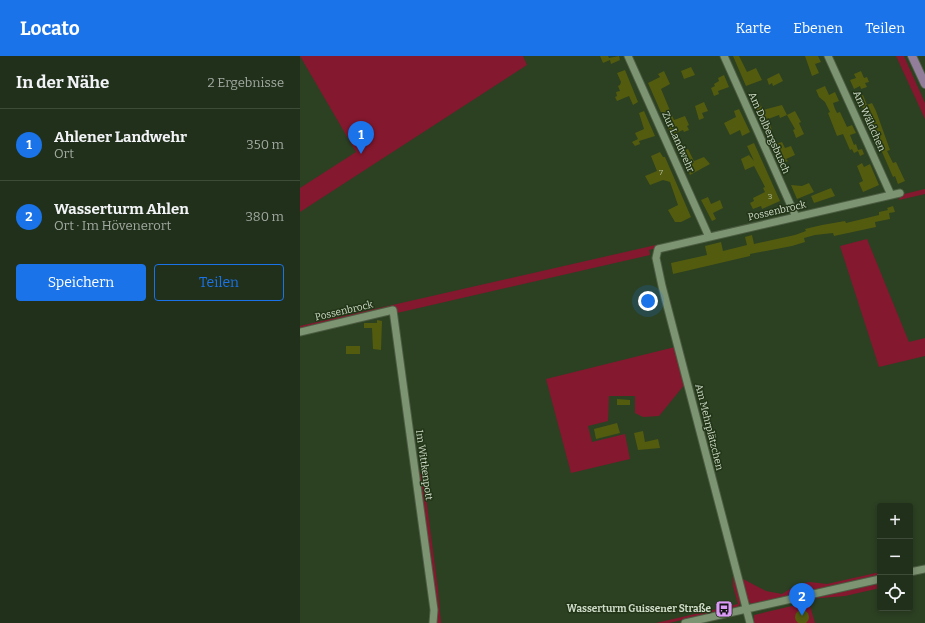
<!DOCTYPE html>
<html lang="de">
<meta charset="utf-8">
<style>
body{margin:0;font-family:Bitter,serif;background:#2d3c27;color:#f1f3f6}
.controls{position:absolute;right:12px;bottom:12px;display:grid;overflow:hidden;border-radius:4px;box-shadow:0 2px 6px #0003}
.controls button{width:36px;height:36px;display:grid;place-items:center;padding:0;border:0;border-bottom:1px solid #3e4b39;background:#21301a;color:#f1f3f6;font:20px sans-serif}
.you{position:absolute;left:348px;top:245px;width:14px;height:14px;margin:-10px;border:3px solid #fff;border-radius:50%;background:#1a73e8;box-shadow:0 0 0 6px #1a73e833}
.badge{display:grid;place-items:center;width:26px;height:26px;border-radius:50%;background:#1a73e8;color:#fff;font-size:13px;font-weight:700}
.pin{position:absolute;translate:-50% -33px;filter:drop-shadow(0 1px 2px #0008)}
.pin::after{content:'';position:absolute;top:21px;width:14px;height:12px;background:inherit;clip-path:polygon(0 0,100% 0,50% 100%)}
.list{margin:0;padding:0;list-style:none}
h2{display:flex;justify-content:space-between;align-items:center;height:52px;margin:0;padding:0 16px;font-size:17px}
h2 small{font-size:13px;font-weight:400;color:#a2a9a2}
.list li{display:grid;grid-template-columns:26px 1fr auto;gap:12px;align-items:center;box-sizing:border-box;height:72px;padding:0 16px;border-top:1px solid #3e4b39}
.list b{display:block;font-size:15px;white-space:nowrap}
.list p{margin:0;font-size:13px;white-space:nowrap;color:#a2a9a2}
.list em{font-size:13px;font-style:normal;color:#a2a9a2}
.actions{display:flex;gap:8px;padding:12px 16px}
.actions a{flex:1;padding:9px 0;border:1px solid #1a73e8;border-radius:4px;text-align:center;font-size:14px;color:#1a73e8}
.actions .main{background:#1a73e8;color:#fff}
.icon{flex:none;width:22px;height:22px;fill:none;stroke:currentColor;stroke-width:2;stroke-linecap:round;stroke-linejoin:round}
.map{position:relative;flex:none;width:625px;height:567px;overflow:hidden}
header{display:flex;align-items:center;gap:24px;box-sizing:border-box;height:56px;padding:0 20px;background:#1a73e8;color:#fff}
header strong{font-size:19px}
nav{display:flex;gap:22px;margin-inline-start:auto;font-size:14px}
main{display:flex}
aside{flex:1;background:#21301a}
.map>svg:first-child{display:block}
.green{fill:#84182e}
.building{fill:#535b0f}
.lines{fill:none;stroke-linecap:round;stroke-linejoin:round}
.minor-casing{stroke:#4c5d42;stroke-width:9}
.major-casing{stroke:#4c5d42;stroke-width:10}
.minor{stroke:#7d9472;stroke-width:7}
.major{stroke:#927d9a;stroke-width:8}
.labels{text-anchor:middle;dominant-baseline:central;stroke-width:3;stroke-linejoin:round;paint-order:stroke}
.number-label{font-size:8px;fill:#afba9a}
.street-label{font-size:10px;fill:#cedac8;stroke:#223617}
.poi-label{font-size:10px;font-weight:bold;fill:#cedac8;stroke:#223617;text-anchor:end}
</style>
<header>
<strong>Locato</strong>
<nav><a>Karte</a><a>Ebenen</a><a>Teilen</a></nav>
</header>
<main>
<aside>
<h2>In der Nähe<small>2 Ergebnisse</small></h2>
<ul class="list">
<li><span class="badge">1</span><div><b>Ahlener Landwehr</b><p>Ort</p></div><em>350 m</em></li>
<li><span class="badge">2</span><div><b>Wasserturm Ahlen</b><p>Ort · Im Hövenerort</p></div><em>380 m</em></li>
</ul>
<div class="actions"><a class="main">Speichern</a><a>Teilen</a></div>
</aside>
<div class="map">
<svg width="625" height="567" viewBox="0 0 625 567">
<rect width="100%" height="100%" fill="#2c4022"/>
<path class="green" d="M0,0H223L227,9L0,156V132L56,96Z
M596,0H604L625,47V63Z
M625,133V138L599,144L600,139Z
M567,183L609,286L625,282V300L579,311L540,190Z
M356,189V192L349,194L350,199L97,257L96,252H93L0,274V270Z
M375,291L385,328L359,360L343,361L335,357V340H309L308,365L288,370L292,386L325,378L330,403L271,417L246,323Z
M116,407L124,426L138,533L141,567H136Z
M433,516L441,546L438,551L369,567H356L438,548L433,530Z
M580,516V519L452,548L448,546L441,522L466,535L482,538L498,528L510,526L527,528Z
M580,527V532L545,540L509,543Z
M509,546L515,567H454V559Z"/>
<path class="building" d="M300,0H308L309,2L319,0L320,4L311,8L310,4L303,7Z
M433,0H439L447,16L456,12L462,24L446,30Z
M505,0H518L521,6L515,8L519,17L512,20Z
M391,11L395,19L384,23L381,15Z
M325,14L338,46L333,49L329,40L317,45L315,41L317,40L316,36L320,35L318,30L320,29L321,26L317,17Z
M364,15L370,28L361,33L374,64L385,60L389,69L387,70L389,74L384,76L383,74L371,79L348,27L360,21L358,18Z
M561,15L564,22L567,21L569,26L565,27L567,31L561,33L560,30L554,33L550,24L556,22L554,18Z
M479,17L483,25L473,30L472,27L469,29L467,23Z
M424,19L429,31L418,35L419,38L414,40L411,32L415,30L414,28L419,25L418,22Z
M525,30L529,39L535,36L539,45L533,47L535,53L537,57L540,56L547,71L552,69L556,77L550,79L554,89L556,88L558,94L562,93L564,98L560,100L558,95L554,97L552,93L550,94L543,78L537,80L528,57L530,56L525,46L519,41L516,34Z
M563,39L567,49L572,47L576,55L590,94L587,95L593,107L596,106L605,125L598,128L595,120L593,121L558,41Z
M404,46L408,55L402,57L404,62L399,64L395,50Z
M460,47L463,54L482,49L487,59L480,62L479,59L468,63L472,74L467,76L455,49Z
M439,53L450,76L442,80L440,74L430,79L424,67L436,61L434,55Z
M344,55L355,80L339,85L340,88L335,90L332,86L338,83L335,77L344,73L339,57Z
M495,55L501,66L499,67L504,78L496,82L493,74L495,73L487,59Z
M482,86L485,92L491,90L495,99L486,103L488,105L481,108L473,89Z
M454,87L480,145L462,153L461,150L453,153L450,147L454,145L453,142L465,136L463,132L465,131L454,110L445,114L441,103L449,99L454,105L447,90Z
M388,93L394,105L404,101L410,108L390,119L380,97Z
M360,96L363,101H365L391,161L381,166H375L368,154L378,149L370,126L363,124L350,129L345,120L357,115L351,100Z
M562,107L564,111L570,108L579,129L563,136L559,127L563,125L557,110Z
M509,127L514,136L497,143L491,129L502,130Z
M531,132L535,140L514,147L511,140Z
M408,141L411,148L420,144L423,152L413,157L416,163L412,165L401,144Z
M593,150L595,156L589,157L590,163L575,166L576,171L534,180L533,177L515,179L504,182L505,186L492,190L450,198V200L373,218L371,207L407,199L405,190L421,186L423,195L447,189L445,181L452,179L454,188L495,179L506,175L505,173L522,169L545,165L546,167L579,159V156L588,154L587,152Z
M77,264L82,265L81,294L73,293L72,272H64V267H77Z
M46,290H60V298H46Z
M317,343L330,344V349H317Z
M317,367L320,377L296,383L294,373Z
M343,375L345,386L358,383L360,392L338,394L334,377Z
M495 561a7 7 0 1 1 14 0a7 7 0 1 1-14 0Z"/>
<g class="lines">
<g class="minor-casing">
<path id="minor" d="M328,0L409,181
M424,0L496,161
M528,0L591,139
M0,276L93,254L134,554L133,567
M610,516L625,513
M385,567L580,523
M450,567L362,230L356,202L358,193L600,137"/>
</g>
<g class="major-casing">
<path id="major" d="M612,0L625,28"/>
</g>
<use href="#minor" class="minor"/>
<use href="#major" class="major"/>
</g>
<defs>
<g id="bus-square" transform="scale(0.9)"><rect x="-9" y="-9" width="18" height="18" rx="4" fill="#da9af6" stroke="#223617"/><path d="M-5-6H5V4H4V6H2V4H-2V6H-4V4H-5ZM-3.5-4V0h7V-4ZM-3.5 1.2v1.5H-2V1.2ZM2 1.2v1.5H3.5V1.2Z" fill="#111"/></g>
</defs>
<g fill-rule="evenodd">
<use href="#bus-square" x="424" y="553"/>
</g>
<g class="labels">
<g class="number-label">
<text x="361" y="116">7</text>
<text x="470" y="140">3</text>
</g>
<g class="street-label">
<text transform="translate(569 65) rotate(66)">Am Wäldchen</text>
<text transform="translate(469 77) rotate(66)">Am Dolbergsbusch</text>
<text transform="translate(378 86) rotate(66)">Zur Landwehr</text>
<text transform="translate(477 155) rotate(-13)">Possenbrock</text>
<text transform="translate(44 255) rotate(-13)">Possenbrock</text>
<text transform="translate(409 371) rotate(76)">Am Mehrplätzchen</text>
<text transform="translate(124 409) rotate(82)">Im Wittkenpott</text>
</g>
<g class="poi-label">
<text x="411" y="553">Wasserturm Guissener Straße</text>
</g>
</g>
</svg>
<div class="controls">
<button>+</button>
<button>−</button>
<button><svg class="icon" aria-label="locate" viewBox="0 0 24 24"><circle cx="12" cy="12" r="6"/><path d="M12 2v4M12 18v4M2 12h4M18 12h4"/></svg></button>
</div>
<div class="you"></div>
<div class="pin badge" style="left:61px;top:98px">1</div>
<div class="pin badge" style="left:502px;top:560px">2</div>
</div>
</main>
